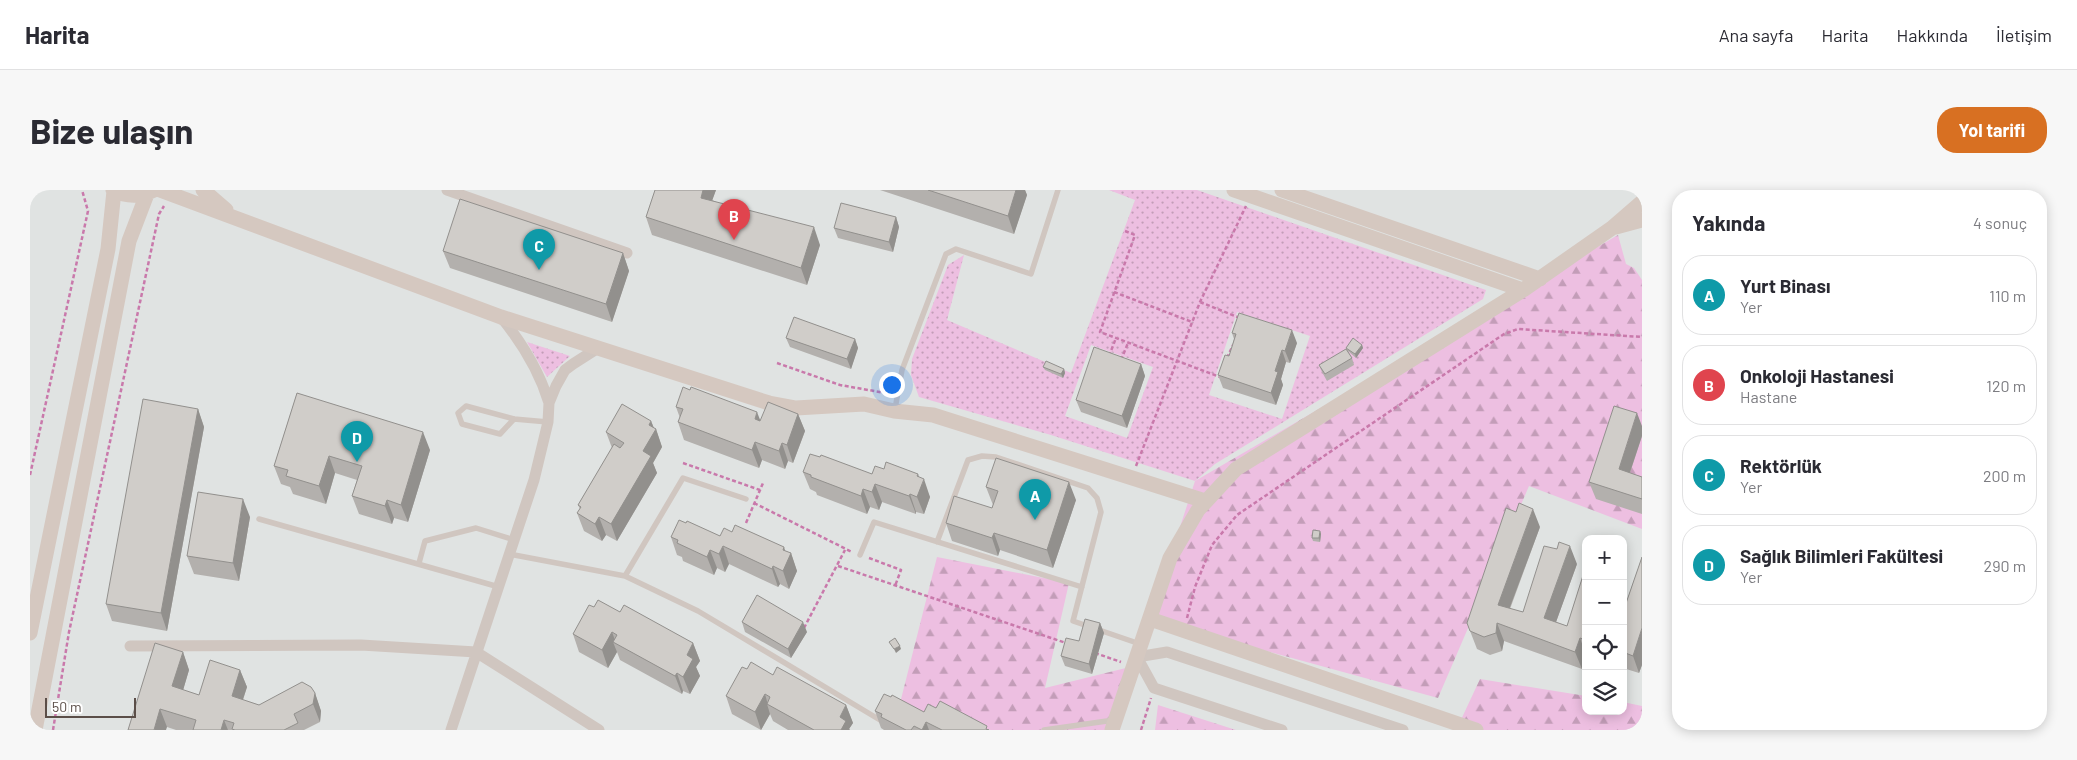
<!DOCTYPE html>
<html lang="tr">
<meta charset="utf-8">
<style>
body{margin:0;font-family:Barlow,sans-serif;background:#f7f7f7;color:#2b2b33}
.controls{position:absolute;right:15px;bottom:15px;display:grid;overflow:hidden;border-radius:10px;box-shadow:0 2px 12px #0003}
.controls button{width:45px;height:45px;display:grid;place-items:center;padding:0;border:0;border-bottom:1px solid #e1e1e2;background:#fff;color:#2b2b33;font:25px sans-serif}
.scale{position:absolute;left:15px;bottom:12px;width:91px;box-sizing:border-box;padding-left:5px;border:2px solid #5b4e48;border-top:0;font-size:14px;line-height:18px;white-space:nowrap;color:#5b4e48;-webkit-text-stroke:4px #fff;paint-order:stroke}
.you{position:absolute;left:861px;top:194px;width:18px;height:18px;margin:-12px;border:4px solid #fff;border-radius:50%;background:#1a73e8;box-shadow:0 0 0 8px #1a73e833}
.badge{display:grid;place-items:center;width:32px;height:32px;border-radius:50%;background:#d87022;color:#fff;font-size:16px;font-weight:700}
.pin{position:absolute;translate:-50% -41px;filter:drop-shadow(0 1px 2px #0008)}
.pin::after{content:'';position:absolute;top:26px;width:18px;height:15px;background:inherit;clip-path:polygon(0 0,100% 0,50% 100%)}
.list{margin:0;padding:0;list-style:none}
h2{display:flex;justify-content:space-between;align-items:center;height:65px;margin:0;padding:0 20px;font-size:21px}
h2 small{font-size:16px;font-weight:400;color:#7c7c81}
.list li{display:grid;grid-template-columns:32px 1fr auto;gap:15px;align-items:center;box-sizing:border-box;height:80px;margin:0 10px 10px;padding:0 10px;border:1px solid #e1e1e2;border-radius:20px}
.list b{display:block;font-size:19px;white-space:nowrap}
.list p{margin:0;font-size:16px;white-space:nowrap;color:#7c7c81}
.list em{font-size:16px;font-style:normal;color:#7c7c81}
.icon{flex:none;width:28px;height:28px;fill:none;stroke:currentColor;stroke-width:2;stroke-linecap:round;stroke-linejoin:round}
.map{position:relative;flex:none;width:1612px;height:540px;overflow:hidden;border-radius:20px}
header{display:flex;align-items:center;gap:30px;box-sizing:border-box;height:70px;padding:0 25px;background:#fff;border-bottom:1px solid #e1e1e2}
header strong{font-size:24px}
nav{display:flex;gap:28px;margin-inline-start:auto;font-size:18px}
.intro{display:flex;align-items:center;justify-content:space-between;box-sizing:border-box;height:120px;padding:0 30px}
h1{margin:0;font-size:35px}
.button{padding:12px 22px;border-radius:20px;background:#d87022;color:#fff;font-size:18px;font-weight:700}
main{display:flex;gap:30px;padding:0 30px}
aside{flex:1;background:#fff;border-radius:20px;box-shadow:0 2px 12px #0003}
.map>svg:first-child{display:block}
.education{fill:#e0e3e2;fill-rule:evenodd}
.grass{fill:url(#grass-dots);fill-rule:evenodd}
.forest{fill:url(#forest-firs)}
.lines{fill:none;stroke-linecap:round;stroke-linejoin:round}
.path{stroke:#c979ab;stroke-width:2.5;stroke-dasharray:4 2.5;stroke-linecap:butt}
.lane{stroke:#d0c6c0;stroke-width:5.5}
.street{stroke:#d0c6c0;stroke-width:11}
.secondary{stroke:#d5c8c0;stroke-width:15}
.wall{fill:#b3b0ad}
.shaded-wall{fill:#92908d}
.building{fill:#d0cdc9;stroke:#92908d}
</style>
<header>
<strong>Harita</strong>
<nav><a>Ana sayfa</a><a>Harita</a><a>Hakkında</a><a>İletişim</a></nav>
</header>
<div class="intro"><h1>Bize ulaşın</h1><a class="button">Yol tarifi</a></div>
<main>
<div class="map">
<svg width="1612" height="540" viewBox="0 0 1612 540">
<defs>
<pattern id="grass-dots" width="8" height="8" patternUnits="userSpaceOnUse" patternTransform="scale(1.25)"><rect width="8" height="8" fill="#edbfe1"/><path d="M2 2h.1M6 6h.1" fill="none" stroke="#c39db8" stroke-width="1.8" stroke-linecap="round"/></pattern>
<pattern id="forest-firs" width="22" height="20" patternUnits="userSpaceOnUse" patternTransform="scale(1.25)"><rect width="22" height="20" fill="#edbfe1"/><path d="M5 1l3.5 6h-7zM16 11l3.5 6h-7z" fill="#c39db8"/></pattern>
</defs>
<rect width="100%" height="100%" fill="#eff1f1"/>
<path class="education" d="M0,0H1612V540H0ZM1556,349H1593V521H1556Z"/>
<path class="grass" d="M1079,0H1167L1456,100L1453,109L1185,274L1165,291L1021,245L889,207L881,185L882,169L918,75L934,65L917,130L1041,183L1105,10ZM1207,122L1280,146L1252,229L1179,205ZM1061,155L1123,177L1097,248L1035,226Z
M497,152L540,166L517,187Z"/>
<path class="forest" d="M1588,45L1596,74L1604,78L1612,90V339L1499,296L1408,508L1120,429L1165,291Z
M907,367L1039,393L1015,498L1104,476L1084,540H961L867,525Z
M1450,489L1556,506V521H1593V512L1612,516V540H1446L1429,534Z
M1128,515L1206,540H1125Z"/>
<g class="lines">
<path class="path" d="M1095,41L1105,45L1070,142L1190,187
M1084,102L1162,132
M1170,112L1210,128
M1079,166L1086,148
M1197,168L1203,155
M1091,170L1098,153
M747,173L810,195L861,204
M653,273L730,300
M1106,276L1170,112L1216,16
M0,285L58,21L52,0
M724,313L822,362
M716,333L733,293
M839,368L871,380L865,396
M808,376L1036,453
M1157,428L1165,397L1182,355L1207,325L1474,144L1488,139L1612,147
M774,438L815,360
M1065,463L1091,472
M23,540L39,442L129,24L134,16
M1111,540L1121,508"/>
<path class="lane" d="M865,219L872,180L916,64L926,59L1001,84L1028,0
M484,229L470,244L432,234L428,223L436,216L484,229L518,232
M229,329L469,397
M907,352L938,270L952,266L966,267L1058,298L1067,308L1071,322L1043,431L1110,454
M479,364L595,386L668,421L850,530
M830,365L844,332L1052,397
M389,373L395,351L446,338L484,350
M595,386L653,288L716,309
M1014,540L1084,530"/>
<path class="street" d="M417,0L597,63
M471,127C493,154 509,180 519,213
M100,456L331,455L446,462L569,540
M421,540L504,290L518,232L519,213L526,196L535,180L543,174L568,158
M1252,540L1124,498L1107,467L1137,462L1373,540"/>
<path class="secondary" d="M83,0C97,7 110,7 124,0
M130,0L471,127L739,213L766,218L834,214L864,221L903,225L1175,311
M173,0L196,20
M1204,0L1493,100
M1252,0L1510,89
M1586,37L1612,30
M1120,429L1446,540
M0,443L78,59L84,1
M5,540L99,51L117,4
M1082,540L1140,368L1168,320L1206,279L1493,100L1582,38L1612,12"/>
</g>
<path class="wall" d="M625,0H686L682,10L790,55L777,95L622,45L616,27Z
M850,0H995L997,5L984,44Z
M866,27L869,37L863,62L808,48L804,38Z
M413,61L593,63L599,81L582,132L420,78Z
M1202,143L1267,153L1260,173L1256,172L1251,189L1253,195L1246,215L1193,198L1188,185L1199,166L1204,149Z
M756,148L825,149L828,158L821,179L760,157Z
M1332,155L1333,158L1326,168L1318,161L1322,168L1324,175L1297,191L1292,182L1289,175L1317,160L1316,158Z
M1111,174L1115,186L1097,238L1051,222L1046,210Z
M1013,177L1034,179L1035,183L1033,188L1015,180Z
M267,203L400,260L378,332L364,328L362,334L329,324L322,306L327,290L305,283L296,314L263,304L260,297L251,294L244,276Z
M646,217L731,231L768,224L775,241L763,273L758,271L755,279L732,270L729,278L654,250L648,232L650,228Z
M168,219L174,237L137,441L82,431L76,414Z
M621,231L624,238L626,239L632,257L623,273L627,283L587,351L576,345L572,351L554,341L547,323L550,319L548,315L582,258L576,242Z
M1612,246L1600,283L1612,287V324L1566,309L1559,292Z
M854,279L889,287L900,307L894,324L886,322V324L852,312L849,320L840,317L837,324L787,305L786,302L780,299L773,282L842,284Z
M956,297L1046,310L1023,378L970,360L968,366L922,351L916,333L962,318L963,315Z
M220,327L209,391L164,384L157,366Z
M656,333L690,346L702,342L761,363L767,381L759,399L750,394L748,397L699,374L695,382L687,378L684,385L653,371L652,367L647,365L641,347Z
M1510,337L1480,419L1493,422L1547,374L1526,432L1537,436L1556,376V467L1552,479L1474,451L1472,461L1460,465L1447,459L1437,433Z
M1290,341L1291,344L1290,352L1283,351L1282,348Z
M1612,367V475L1609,483L1593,478V422Z
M564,417L590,422L663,453L670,471L666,477L670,486L660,504L653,501L652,504L590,470L587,462L578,478L549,462L543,444Z
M712,432L777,442L761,468L715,442Z
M1070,433L1074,443L1062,484L1035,476L1031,466Z
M153,462L159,480L153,500L169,505L210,480L217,497L213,510L229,515L285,503L291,521L290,532L274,540H146L137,537L98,540Z
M717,479L743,485L816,515L823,533L819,539L820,540H758L743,531L740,524L731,540L702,524L696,506Z
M906,518L959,540H854L851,538L845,521L894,522Z"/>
<path class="shaded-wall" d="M673,0H686L677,25L671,8Z
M986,0H995L997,5L984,44L978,26Z
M866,27L869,37L863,62L859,52Z
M784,37L790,55L777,95L771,78Z
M593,63L599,81L582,132L576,114Z
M1262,140L1267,153L1260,173L1255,161Z
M825,149L828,158L821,179L817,169Z
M1332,155L1333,158L1326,168L1325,164Z
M1252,160L1256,172L1251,189L1253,195L1246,215L1241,203L1245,181Z
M1111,174L1115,186L1097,238L1092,226Z
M1034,179L1035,183L1033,188L1031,184Z
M168,219L174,237L137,441L131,423Z
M727,222L734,240L725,229Z
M1607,223L1612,236V246L1595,297L1589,279Z
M768,224L775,241L763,273L757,255Z
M621,231L625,241L626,239L632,257L623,273L627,283L587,351L581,334L613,261L619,235Z
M393,242L400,260L378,332L371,315Z
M725,252L732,270L729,278L722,260Z
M752,253L758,271L755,279L749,261Z
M299,266L305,283L296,314L289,296Z
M888,284L892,295L894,289L900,307L894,324L887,307V286Z
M1039,292L1046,310L1023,378L1017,360Z
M845,294L852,312L849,320L842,302Z
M833,299L840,317L837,324L831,306Z
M880,304L886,322V324L879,306Z
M213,309L220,327L209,391L203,373Z
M357,310L364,328L362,334L355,316Z
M1503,319L1510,337L1474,433L1468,415Z
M569,327L576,345L572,351L565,334Z
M1290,341L1291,344L1290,352L1289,348Z
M964,343L970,360L968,366L962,348Z
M693,356L699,374L695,382L689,364Z
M1540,356L1547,374L1521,446L1514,428Z
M754,357L758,369L761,363L767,381L759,399L753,381V360Z
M680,360L687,378L684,385L677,367Z
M743,376L750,394L748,397L742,379Z
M773,432L777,442L761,468L758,459Z
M1070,433L1074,443L1062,484L1059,474Z
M1467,433L1474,451L1472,461L1466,443Z
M1612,438V475L1609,483L1603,466Z
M582,442L586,453L583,452L587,462L578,478L572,460Z
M1550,448L1556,465L1552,479L1545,462Z
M663,453L670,471L666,477L670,486L660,504L653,487L657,465Z
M870,456L871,459L866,463L864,459Z
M153,462L159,480L149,514L142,496Z
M210,480L217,497L208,524L202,506Z
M647,483L653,501L652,504L645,486Z
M285,503L291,521L290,532L283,514Z
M735,504L738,515L737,514L740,524L731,540L725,522Z
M816,515L823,533L819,539L820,540H811L810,527Z
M130,519L137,537L136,540H124Z
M194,530L198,540H191Z
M896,532L899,540H892Z"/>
<path class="building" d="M625,0H673L671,8L784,37L771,78L616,27Z
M898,0H986L978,26Z
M430,9L593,63L576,114L413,61Z
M811,13L866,27L859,52L804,38Z
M1209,123L1262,140L1255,161L1252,160L1245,181L1248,182L1241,203L1188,185L1195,165L1199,166L1206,144L1202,143Z
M764,127L825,149L817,169L756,148Z
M1323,148L1332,155L1325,164L1316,158Z
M1064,157L1111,174L1092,226L1046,210Z
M1316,159L1322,168L1295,184L1289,175Z
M1016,171L1034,179L1031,184L1013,177Z
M653,197L660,200L661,197L727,222L725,229L730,231L738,212L768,224L757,255L752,253L749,261L725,252L722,260L648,232L653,219L646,217Z
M267,203L393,242L371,315L357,310L355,316L322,306L332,276L299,266L289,296L256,286L258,280L244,276Z
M113,209L168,219L131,423L76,414Z
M592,214L621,231L619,235L626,239L613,261L621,266L581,334L569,327L565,334L547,323L551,317L548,315L584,254L590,258L594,253L576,242Z
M1584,216L1607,223L1589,279L1612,287V309L1559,292Z
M780,264L790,267L791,265L842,284L845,276L854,279L856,272L888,284L887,286L894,289L887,307L880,304L879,306L845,294L842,302L833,299L831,306L781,287V285L773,282Z
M966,268L1039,292L1017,360L964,343L962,348L916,333L924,306L962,318L968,301L956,297Z
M168,302L213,309L203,373L157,366Z
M1489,313L1503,319L1468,415L1493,422L1514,356L1527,359L1529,352L1540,356L1514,428L1537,436L1556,376V450L1550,448L1545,462L1467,433L1466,443L1454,447L1440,441L1437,433L1476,318L1486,322Z
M649,330L656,333L657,331L690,346L694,338L702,342L705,335L754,357L753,360L761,363L753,381L743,376L742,379L693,356L689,364L680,360L677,367L647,353L648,350L641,347Z
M1283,340L1290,341L1289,348H1282Z
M1612,367V438L1603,466L1593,462V422Z
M727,405L773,432L758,459L712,432Z
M568,410L590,422L594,415L663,453L657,465L663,469L653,487L647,483L645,486L583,452L587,445L582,442L572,460L543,444L559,415L564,417Z
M1055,429L1070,433L1059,474L1031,466L1036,448L1049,451Z
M865,448L870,456L864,459L859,452Z
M125,453L153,462L142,496L169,505L180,470L210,480L202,506L229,515L272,492L281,497L285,503L283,514L264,524L268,533L254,540H205L202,539L204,533L194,530L191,540H163L166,530L130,519L124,540H98Z
M721,472L743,485L747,477L816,515L810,527L816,531L811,540H784L737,514L740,507L735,504L725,522L696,506L712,477L717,479Z
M854,504L861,507L862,505L894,522L898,514L906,518L910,511L957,536L956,539L959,540H912L896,532L892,540L884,536L881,540H876L851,527L852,524L845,521Z"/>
</svg>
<div class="controls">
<button>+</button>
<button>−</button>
<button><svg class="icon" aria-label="locate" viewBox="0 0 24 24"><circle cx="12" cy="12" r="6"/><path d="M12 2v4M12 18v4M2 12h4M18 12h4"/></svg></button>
<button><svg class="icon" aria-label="layers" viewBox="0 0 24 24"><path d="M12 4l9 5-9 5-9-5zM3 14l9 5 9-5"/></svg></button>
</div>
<div class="scale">50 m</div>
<div class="you"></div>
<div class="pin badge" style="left:1005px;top:330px;background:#0f9aa8">A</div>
<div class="pin badge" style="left:704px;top:50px;background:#e0444e">B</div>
<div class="pin badge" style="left:509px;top:80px;background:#0f9aa8">C</div>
<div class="pin badge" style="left:327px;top:272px;background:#0f9aa8">D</div>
</div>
<aside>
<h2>Yakında<small>4 sonuç</small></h2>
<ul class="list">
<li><span class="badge" style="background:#0f9aa8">A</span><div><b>Yurt Binası</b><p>Yer</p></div><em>110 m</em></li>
<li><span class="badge" style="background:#e0444e">B</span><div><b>Onkoloji Hastanesi</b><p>Hastane</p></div><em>120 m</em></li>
<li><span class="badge" style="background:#0f9aa8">C</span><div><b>Rektörlük</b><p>Yer</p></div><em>200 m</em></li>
<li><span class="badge" style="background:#0f9aa8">D</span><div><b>Sağlık Bilimleri Fakültesi</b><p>Yer</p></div><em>290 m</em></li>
</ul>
</aside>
</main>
